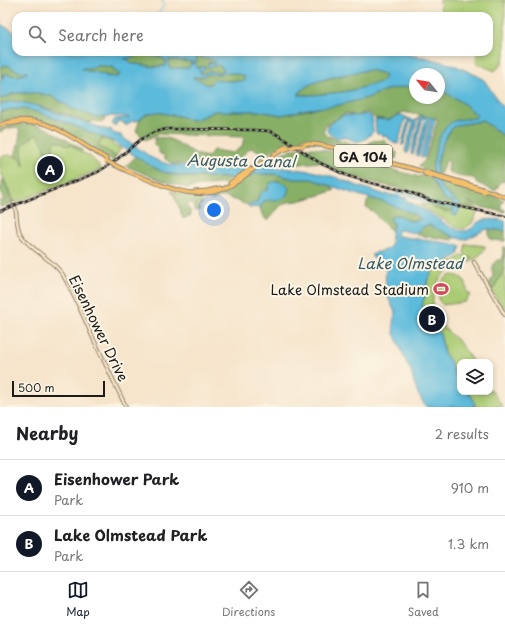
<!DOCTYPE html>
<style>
body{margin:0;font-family:"Playpen Sans",sans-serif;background:#f2f2f2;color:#202124}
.controls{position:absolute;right:12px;bottom:12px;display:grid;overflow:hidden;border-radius:8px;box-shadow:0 2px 6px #0003}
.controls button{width:36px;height:36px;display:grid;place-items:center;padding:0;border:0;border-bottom:1px solid #e0e0e0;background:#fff;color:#202124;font:20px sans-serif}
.compass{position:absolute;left:409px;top:68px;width:36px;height:36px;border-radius:50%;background:#fff;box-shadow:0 2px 6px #0003;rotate:300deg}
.scale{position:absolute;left:12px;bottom:10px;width:93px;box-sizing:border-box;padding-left:4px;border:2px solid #1c1c1c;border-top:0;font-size:11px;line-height:14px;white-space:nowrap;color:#1c1c1c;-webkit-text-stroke:3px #fcf5e5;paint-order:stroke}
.you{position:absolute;left:214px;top:210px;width:14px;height:14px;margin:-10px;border:3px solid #fff;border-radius:50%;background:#1a73e8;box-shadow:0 0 0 6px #1a73e833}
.badge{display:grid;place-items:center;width:26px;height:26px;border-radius:50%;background:#111827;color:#fff;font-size:13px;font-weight:700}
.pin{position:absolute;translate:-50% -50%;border:2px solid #fff;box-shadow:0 1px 4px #0006}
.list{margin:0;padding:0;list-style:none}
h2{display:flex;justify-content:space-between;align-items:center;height:52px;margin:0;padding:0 16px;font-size:17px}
h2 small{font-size:13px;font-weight:400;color:#757577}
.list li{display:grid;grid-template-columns:26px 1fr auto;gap:12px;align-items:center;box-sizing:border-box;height:56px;padding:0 16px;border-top:1px solid #e0e0e0}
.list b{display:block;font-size:15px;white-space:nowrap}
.list p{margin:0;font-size:13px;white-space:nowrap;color:#757577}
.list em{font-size:13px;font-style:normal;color:#757577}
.icon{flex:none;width:22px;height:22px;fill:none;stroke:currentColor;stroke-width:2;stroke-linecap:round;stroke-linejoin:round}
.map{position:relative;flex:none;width:505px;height:407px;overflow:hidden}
.search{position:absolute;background:#fff;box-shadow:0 2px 6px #0003;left:12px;right:12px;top:12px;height:44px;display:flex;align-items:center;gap:10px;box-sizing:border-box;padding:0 14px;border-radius:12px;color:#757577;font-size:15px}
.sheet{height:164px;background:#fff}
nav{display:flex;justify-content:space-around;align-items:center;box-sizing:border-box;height:56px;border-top:1px solid #e0e0e0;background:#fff;font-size:11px;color:#757577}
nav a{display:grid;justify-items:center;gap:2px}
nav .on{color:#111827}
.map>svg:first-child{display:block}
.green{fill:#aacb73;stroke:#637448}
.forest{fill:#87af65;stroke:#526640}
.water{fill:#5cbadb;stroke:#3c6b7c;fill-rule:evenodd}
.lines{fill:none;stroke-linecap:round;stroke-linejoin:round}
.stream{stroke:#5cbadb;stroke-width:1}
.canal{stroke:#5cbadb;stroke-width:2}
.secondary-casing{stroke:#898074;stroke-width:4.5}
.primary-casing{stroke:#898074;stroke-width:5}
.secondary{stroke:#fbe6c4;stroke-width:2.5}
.primary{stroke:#f6c06b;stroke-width:3}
.rail-casing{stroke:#1c1c1c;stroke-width:2.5}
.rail{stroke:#fcf5e5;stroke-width:1;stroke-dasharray:3;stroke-linecap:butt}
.primary-bridge-casing{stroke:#898074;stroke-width:5;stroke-linecap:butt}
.primary-bridge{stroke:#f6c06b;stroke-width:3}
.labels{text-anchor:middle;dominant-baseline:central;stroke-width:4;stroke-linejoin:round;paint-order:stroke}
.shield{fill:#fcf5e5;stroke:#5f5d58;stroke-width:1}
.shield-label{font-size:13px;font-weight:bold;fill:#1c1c1c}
.poi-label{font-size:14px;fill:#1c1c1c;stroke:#fcf5e5;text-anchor:end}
.street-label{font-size:14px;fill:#1c1c1c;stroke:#fcf5e5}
.water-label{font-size:15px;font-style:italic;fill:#365b68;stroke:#fcf5e5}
</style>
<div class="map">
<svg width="505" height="407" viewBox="0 0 505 407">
<rect width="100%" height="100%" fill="#fcf5e5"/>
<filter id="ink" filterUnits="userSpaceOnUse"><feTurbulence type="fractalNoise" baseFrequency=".025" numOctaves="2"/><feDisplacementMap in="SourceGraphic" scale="8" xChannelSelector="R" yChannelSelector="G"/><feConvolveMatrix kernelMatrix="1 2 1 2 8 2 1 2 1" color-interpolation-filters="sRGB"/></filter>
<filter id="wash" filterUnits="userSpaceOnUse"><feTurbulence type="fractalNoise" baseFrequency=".012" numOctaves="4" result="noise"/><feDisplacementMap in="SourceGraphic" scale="16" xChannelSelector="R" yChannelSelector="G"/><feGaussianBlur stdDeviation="0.9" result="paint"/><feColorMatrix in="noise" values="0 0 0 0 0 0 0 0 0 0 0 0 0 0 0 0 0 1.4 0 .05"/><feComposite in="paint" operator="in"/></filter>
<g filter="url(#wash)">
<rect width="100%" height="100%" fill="#f6e4cb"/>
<path class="green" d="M440,0H505V55L502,63L495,71L476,63L477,54L476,52H489V16H441Z
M36,135L72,145L81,152L90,156L102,169L14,203L0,170V157L8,155L17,156L23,143Z
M103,139L110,141L112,142V144C114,146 118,148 121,148L115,158L113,154L98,146Z
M449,203L479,209L472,223L464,229L456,227L420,205L429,204Z
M466,244L485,246V249L479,256L474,260L469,256L472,261C463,265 452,267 444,274C432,286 429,308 439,322C444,329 452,335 459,342C464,348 468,355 473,362H460V379L455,375L452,366L444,353L441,337L433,325L428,321L425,314L424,308L422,305L427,291V281L437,265C442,264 448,260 454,261L461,256L466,255L464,253Z
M505,268V312L492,291Z
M452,275C463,276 467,281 467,292L471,295L466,300L465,302L443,305L438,300L439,299C436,289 442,277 452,275Z
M490,388L503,407H474L475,404L468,392H490Z"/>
<path class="forest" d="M202,52L203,56L207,59L211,58L215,62L214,64L210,62L208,63L209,67L219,65L226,70C221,72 205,74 200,73L199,71L206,67H200L198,70C194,64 196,56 202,52Z
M141,55C150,56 158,54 165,60L166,66H157L155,67L137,64H132L123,59L125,58Z
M169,60H175L193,62V64L190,65L189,68H170L167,61Z
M4,65H8L19,71L29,72C20,77 13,77 3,73L2,76L4,75L6,77L1,79L0,67Z
M96,66H97C103,64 107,67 113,67L116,71L119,73L120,75L116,77L109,76L108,77H106V75L83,71L82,68H92Z
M369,70L387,75L381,82L361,88L343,92L313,95H297L306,87L315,82L351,73Z
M228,73H233L244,76L245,81H224L218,80L206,85L192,79L194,77H202L206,75Z
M413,85H415V98H439V90C454,96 466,104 477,116L475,118L454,121L437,144L432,172L422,169L419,166L425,160L438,119L403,112L389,120L375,118L368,112L356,116L345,113L327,125L323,131L327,136L362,147L373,141L384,140L397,153L396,159L326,142L325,144C309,141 290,140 275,149C270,153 264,156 259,160L257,159L260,151L250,148L236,162L173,164L165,159L164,155L160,154L157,147L155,146L154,144L155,138C171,135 179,145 193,152C198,155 203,156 208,157L213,150L233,153L242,147L244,137L158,134L145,140L136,131L140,119L146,114L156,112L179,116L191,120L197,119L215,111H259L282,115L367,98L386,90Z
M15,93H38L51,96L62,102L70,108L106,116L105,120L102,122L91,121L90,123C69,116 20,95 0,105V99Z
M12,109H23L38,112L104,137L98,146L113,154L115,158L113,161L107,158C99,152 90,147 81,141C54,124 33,111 0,122V112Z
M482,120L505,137V182L502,181L500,183L495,191L477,183L474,178C466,177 454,177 448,171L449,161L448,160L446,161L440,174L436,173L440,150L444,141L451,130L456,125L471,123Z
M23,124L37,125L48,129L82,149V151L81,152L72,145L67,146L64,143L57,141L53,143V151L50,152L48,151L45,152L44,146L38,136L36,135C17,146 22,147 24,166L20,160L15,156C19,139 28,118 0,132V129C8,126 15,124 23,124Z
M303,148H316L334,152L335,155L420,177L421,175L431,178L445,200L453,202L454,204L453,209L447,212C435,207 432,211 425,197L402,189L367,181L342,173L320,162L288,165L268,161C279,153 289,149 303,148Z
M136,156C145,162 154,169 166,173C185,179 211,177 231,178L226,183L187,188L157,179L126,166Z
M253,174H275L294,179H311L329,185L335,190L324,194L298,201L288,202L280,206L268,221C264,218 262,216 261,211C257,194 279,203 285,197C287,195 288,191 289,188L285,184L278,181L270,183L268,190C265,193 260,195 258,198C257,200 257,202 255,204C249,209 234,198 226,197C221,196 215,199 211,201V197L209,195C226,191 238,181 253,174Z
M2,180H4L13,203L0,207V200L2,201L4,200L0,192V188L2,187Z
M437,180L468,188L504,200L501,204V208L505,210V212L480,207L467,201L477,208L459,205V203C450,197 442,189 437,180Z
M171,191L190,195H201L202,204L200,205L199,207L201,210L196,211L194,210V203H188L187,207L190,210L191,215L183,219L175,197Z
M370,198C388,202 406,209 421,219C411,222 407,221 399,215H393L391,218C392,224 395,223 391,230C388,228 381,221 378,218C377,217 376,214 374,212C371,210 369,210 366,207L367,202Z
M425,225H432L454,238L453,240L417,235L422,227Z
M489,229L505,231V241L491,240L489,236Z
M505,246V268L492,291L489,284L493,277L492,269L493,264L498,260L503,259V248Z"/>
<path class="water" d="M0,24L16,33V52H189V53L200,52H240L257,56H271L296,52H400L419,57H424L454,65L476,75L484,80L501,105L505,108V137L482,120C478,121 474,123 470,123C465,124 459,124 455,126C443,134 433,167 438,181C441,190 451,198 459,203L460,208L456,216L453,215L452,212L454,207L453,202L445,200L431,178C434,160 435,131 454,121C459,119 469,119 475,118L477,116C466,104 454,96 439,90V74H415V85L386,90L367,98L335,106L307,109L282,115L259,111H215L197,119L191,120L179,116L156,112L146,114L139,120L136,121H132L126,126L125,125L126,123L125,124L120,121H118L115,126L112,124L115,119L129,118V117L110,116L95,117L70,108L62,102L51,96L38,93H15L0,99V79L5,77L4,75L2,76L3,73C12,76 20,77 28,72C25,71 21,72 18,71C10,69 10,62 0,67ZM202,52L203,55L201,56V58H202C208,59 211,57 215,62L214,64L210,62L208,63L209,68L213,66L219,65L225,70L221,72H205L204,74L200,73V71H202L206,68V67H199V70L198,67H196C195,61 197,54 202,52ZM141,55C150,56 158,54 165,60L166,66L155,67L137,64H132L129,61V59H124ZM169,60H175L193,62V64H190L189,68H170L167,61ZM96,66H106L110,67H113L114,69V71L119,73L120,75L116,77L108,76V77H107L106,75L98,73L96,71L94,72L83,70L82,68H92ZM369,70L381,73L386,75L381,82L361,88L343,92L313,95H298C300,92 304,88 307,86C322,78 352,73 369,70ZM228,73H233L244,76L245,81H224L215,79L210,84L206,85C202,80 197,80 192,78L194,77H202L206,75Z
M11,101L20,102L31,104L108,130L109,129L112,130L111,132L119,135L120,134L121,135V137L131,143L152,158L161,162L171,165L232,167L264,166L312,171L335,177L358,186L386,195L387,194L406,198V200C413,204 421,208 428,212C438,218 454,232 465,231C471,230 473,227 477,223C484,218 497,219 505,221V231L489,229L484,230L467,239L456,238L429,225L422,227L418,232C411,234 405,230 398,230L397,232V235L399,236L423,240L448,243L461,246L458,255L442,264L436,265L427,281V291L422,305L424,308V314L427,319L429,322L433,325L440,334L444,353L450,361L455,375L460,380V392H468C471,397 476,399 474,407H426L418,394L413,380L411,370L408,366L404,357L394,333L393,321L395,315V312C393,307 390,302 388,297C385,289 385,273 386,265L382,263L372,257V254L374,255L375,253L388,249L390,246L391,245C392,241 391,240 391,236C391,232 392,228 394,224L390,219L393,215H399C406,221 412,223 421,219L414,214L381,201L358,195L311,179H294L275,174H254L248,177L233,178L183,176L163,172L151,166L110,140L38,112L23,109H12L0,112V105Z
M368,114L372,117L373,132C369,136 365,140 360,141C355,143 350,138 345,137C341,136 339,139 336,137C316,131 335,120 344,115H346L356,116Z
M399,115H402L414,121L421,116L430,117L435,119V121L424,158L421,157L431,120H429L419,156L416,155L426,118H423L413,155L411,154L420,118L417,120L409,151L407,154L405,151L413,123L410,122L404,144L402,146V143L408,120L406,119H405L398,144L393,143L387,137L376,133L375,119L390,120Z
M278,181L285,184L289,188C288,191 287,196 284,198C282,200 269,200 264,201L260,208L257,207L249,208L248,205L256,203L261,192L268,190V187L270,183Z"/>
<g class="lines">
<path class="stream" d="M0,16L1,25
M157,16L164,5V2L161,0"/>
<path class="canal" d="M396,198L398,193L400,192C418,197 435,207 455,207"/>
</g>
</g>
<g filter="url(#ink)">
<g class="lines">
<g class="secondary-casing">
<path id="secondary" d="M14,203C18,214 15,225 21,235C30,250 53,259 63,275C74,295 84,317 93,338C104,361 115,384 126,407
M474,262L505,315"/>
</g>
<g class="primary-casing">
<path id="primary" d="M9,124L21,122L35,123
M0,125C42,108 73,140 107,159
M301,144C322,142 346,152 367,157C413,169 460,180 505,197
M357,157L386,164
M127,171C163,185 201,208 238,181C252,171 267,157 283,150
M425,174L485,192
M230,183L250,169
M194,192L207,191L220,188"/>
</g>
<use href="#secondary" class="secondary"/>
<use href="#primary" class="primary"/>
<g class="rail-casing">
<path id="rail" d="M0,211L98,172L115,161L140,140L154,132L167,129H176L255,130L269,131L278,135L320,163L348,176L371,183L407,191L429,200L442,203L505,216"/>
</g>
<use href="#rail" class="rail"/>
<g class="primary-bridge-casing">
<path id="primary-bridge" d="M281,149L287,146
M283,150L296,146H304
M106,161L127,171"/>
</g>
<use href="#primary-bridge" class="primary-bridge"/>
</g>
</g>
<defs>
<g id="stadium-bare" transform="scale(1.2)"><path d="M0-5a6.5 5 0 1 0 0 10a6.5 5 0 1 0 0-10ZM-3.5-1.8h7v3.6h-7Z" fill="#d1495b" stroke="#fcf5e5" stroke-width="2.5" paint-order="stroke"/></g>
</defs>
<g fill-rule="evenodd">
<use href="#stadium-bare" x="441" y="289"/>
</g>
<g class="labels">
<rect class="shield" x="334" y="145" width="58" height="22" rx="3"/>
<g class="shield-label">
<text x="363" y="156">GA 104</text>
</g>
<g class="poi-label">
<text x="429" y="289">Lake Olmstead Stadium</text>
</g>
<g class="street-label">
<text transform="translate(99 328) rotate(64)">Eisenhower Drive</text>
</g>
<g class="water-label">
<text transform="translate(241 160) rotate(1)">Augusta Canal</text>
<text x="410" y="262">Lake Olmstead</text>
</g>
</g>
</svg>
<div class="controls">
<button><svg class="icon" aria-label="layers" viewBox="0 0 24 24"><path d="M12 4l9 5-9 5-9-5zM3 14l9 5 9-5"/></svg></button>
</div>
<svg class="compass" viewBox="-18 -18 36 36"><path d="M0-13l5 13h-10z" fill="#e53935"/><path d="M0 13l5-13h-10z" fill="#757577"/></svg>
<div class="scale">500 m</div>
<div class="you"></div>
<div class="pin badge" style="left:50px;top:169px">A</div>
<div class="pin badge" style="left:432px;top:319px">B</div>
<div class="search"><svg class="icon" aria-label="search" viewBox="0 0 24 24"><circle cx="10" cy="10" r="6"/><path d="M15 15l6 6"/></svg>Search here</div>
</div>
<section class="sheet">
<h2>Nearby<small>2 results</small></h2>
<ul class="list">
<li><span class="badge">A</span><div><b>Eisenhower Park</b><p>Park</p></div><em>910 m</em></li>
<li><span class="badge">B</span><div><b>Lake Olmstead Park</b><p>Park</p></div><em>1.3 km</em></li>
</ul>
</section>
<nav>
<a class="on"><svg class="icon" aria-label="map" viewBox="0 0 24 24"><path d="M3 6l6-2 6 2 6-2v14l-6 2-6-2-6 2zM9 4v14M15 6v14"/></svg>Map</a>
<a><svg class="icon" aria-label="directions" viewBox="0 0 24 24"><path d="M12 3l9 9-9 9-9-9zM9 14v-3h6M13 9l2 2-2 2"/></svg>Directions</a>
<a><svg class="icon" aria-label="saved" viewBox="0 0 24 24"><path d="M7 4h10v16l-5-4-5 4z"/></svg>Saved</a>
</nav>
